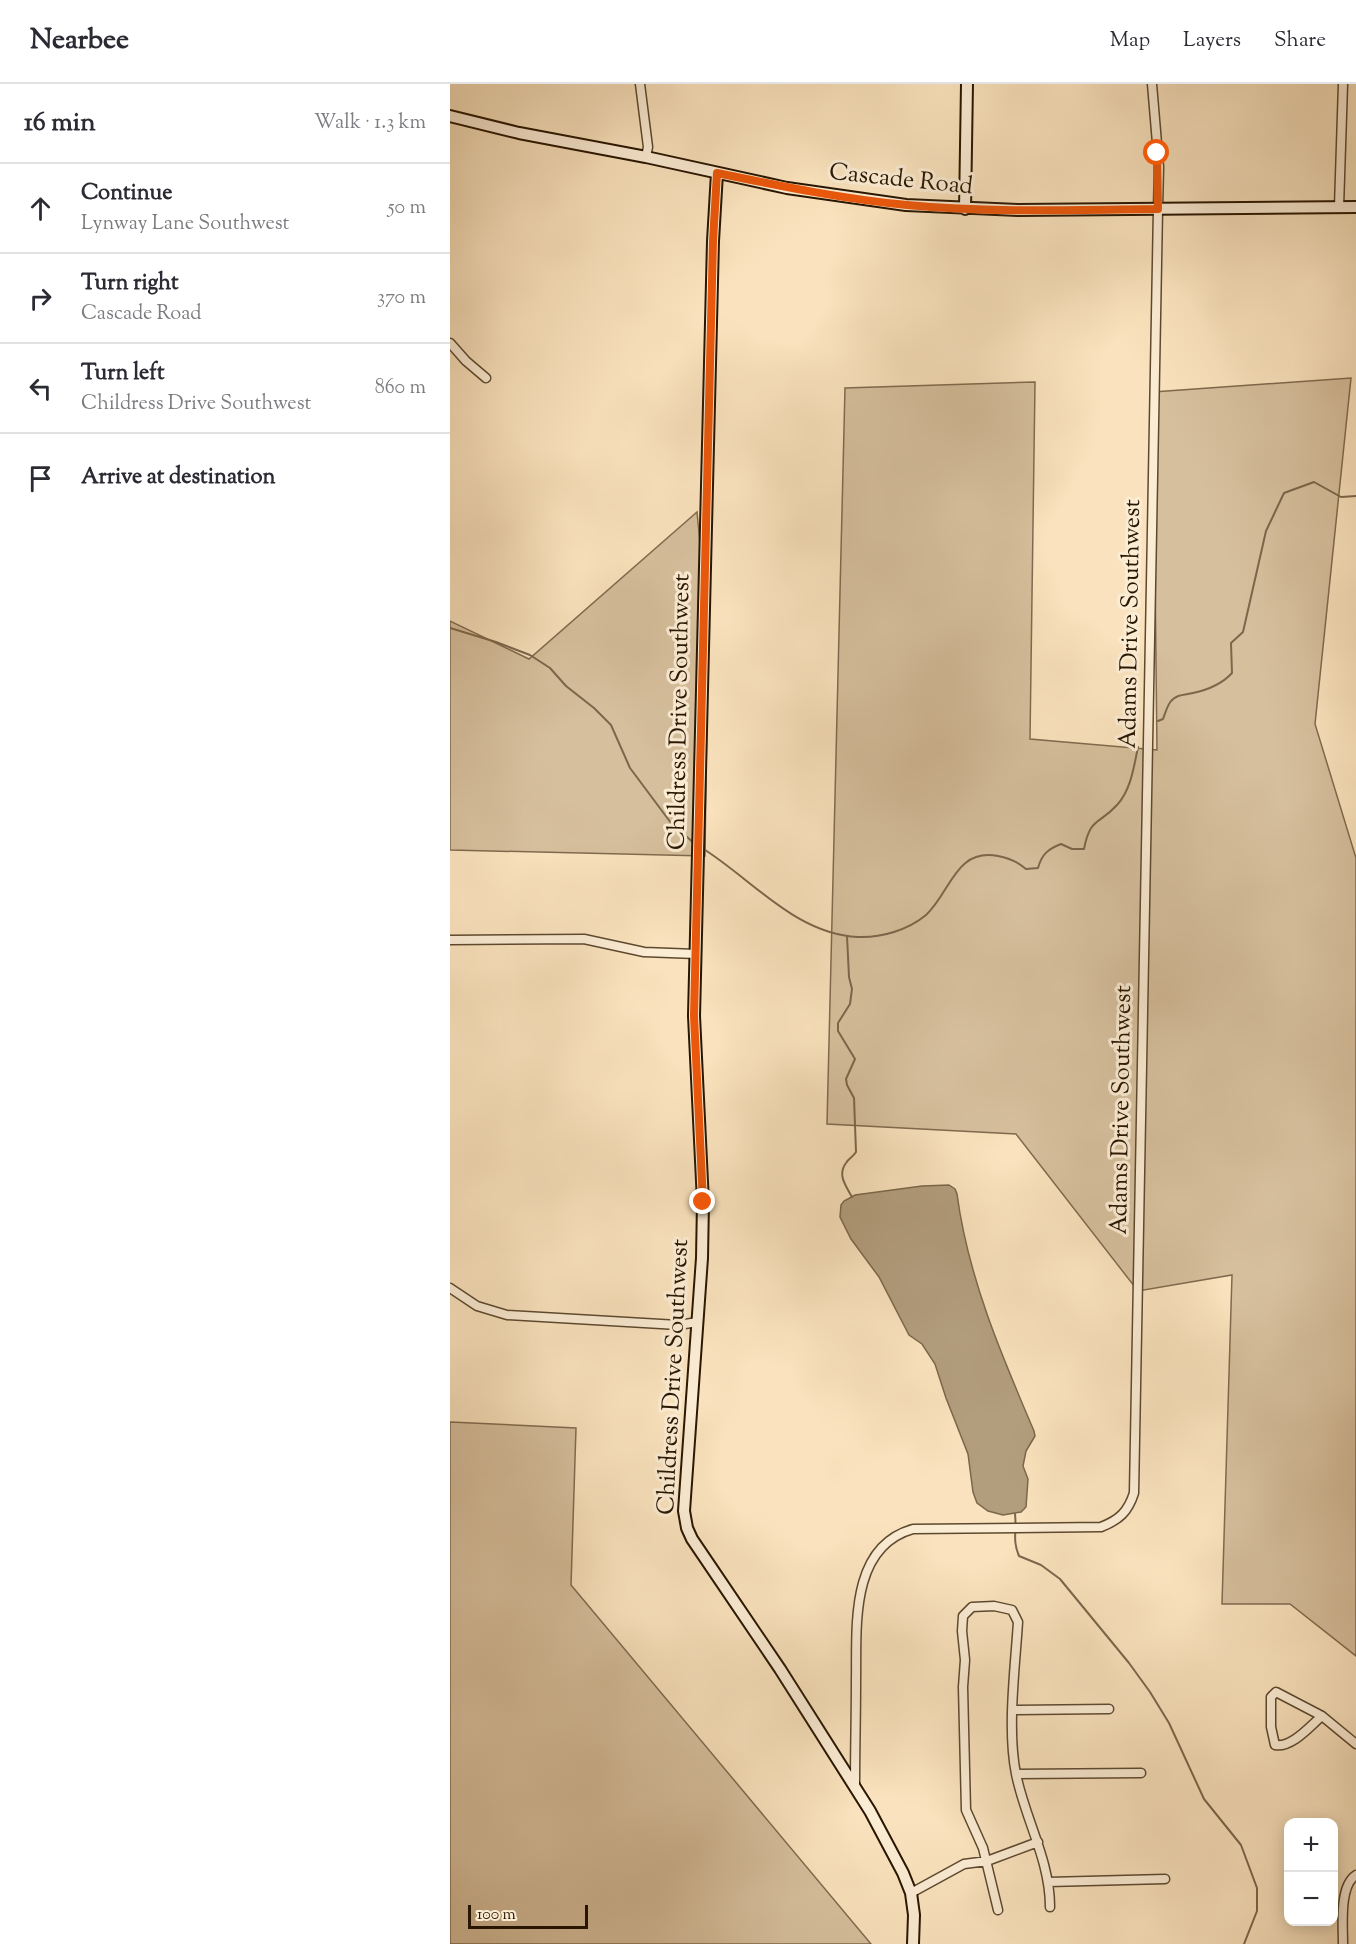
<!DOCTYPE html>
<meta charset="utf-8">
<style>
body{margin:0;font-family:"Sorts Mill Goudy",serif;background:#f7f7f7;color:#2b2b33}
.controls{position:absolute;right:18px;bottom:18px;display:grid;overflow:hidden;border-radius:12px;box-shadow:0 3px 15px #0003}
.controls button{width:54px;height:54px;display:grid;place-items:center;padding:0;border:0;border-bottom:2px solid #e1e1e2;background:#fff;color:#2b2b33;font:30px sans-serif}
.scale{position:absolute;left:18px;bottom:15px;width:120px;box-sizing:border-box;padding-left:6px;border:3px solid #291600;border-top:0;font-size:16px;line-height:21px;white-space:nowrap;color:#291600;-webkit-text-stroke:4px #fbecd4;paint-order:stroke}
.stop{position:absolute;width:18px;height:18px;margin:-14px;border:4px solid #ea580c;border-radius:50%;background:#fff}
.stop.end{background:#ea580c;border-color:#fff;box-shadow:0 2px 6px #0008}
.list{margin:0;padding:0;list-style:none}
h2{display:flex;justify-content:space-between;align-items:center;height:78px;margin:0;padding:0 24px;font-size:26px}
h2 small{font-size:20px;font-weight:400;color:#7c7c81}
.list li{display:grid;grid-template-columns:39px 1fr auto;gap:18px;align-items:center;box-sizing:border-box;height:90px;padding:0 24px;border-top:2px solid #e1e1e2}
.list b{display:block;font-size:22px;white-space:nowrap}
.list p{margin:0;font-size:20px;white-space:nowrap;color:#7c7c81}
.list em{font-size:20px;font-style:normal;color:#7c7c81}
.icon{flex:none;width:33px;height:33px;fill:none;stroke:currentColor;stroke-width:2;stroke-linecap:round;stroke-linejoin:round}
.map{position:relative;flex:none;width:906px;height:1860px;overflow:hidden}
header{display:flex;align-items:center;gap:36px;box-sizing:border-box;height:84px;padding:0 30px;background:#fff;border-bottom:2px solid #e1e1e2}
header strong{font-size:28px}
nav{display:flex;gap:33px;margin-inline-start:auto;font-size:21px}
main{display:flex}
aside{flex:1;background:#fff}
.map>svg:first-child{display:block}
.green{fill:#d6bf9d;stroke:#806a4e;stroke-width:1.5}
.water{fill:#b29d7d;stroke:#7b674b;stroke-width:1.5}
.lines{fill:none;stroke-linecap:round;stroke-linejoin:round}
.stream{stroke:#7b674b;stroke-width:2}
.street-casing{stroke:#5d492f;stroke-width:11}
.secondary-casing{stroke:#291600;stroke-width:14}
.street{stroke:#fbecd4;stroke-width:8}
.secondary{stroke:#fbecd4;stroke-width:10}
.route{stroke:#ea580c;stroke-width:8}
.labels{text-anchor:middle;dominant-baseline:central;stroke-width:6;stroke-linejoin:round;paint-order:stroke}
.street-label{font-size:24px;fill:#291600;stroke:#fbecd4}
</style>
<header>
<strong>Nearbee</strong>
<nav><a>Map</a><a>Layers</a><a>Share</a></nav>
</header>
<main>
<aside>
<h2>16 min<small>Walk · 1.3 km</small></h2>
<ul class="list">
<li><svg class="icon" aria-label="ahead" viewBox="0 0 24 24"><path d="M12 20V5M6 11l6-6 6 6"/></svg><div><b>Continue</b><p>Lynway Lane Southwest</p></div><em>50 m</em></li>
<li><svg class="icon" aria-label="right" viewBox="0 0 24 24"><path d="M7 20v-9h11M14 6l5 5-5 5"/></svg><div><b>Turn right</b><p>Cascade Road</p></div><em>370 m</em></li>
<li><svg class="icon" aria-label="left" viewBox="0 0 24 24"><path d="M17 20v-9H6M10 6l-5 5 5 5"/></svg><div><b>Turn left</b><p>Childress Drive Southwest</p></div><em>860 m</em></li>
<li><svg class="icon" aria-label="arrive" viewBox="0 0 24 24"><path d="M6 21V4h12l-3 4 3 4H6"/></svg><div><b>Arrive at destination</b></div></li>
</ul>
</aside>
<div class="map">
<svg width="906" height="1860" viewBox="0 0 906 1860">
<rect width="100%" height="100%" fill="#f9e2bd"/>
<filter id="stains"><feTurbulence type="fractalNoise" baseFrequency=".00333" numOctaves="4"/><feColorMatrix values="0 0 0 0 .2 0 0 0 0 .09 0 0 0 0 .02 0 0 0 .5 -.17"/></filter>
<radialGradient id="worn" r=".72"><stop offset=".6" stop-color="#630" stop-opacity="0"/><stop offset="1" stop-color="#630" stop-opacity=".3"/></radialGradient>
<path class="green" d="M901,294L865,640L906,774V1572L840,1520H772L782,1191L688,1207L566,1050L377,1040L395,304L585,298L580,655L707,666L703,308Z
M247,428L258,544L255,772L0,766V537L79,575Z
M0,1338L126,1344L121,1501L421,1860H0Z"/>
<path class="water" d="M499,1101L505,1105L507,1110C518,1193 551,1270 584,1347L585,1352L576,1367L573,1382L578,1395L576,1423L571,1428L553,1431L538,1427L527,1419L523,1408L518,1370L496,1314L485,1280L472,1260L459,1251L429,1193L401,1155L390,1133L391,1121L394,1117L405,1111L472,1102Z"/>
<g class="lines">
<path class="stream" d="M0,544L46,558L80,571L100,584L116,602L144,624L161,641L180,684L221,739L245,760
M708,637L713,635C715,630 717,622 721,617C727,610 735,611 743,609C757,606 772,600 782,589L781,559L793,548L816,447L834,409L864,398L891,413L906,412
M252,764C302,795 345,850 408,853C431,854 458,846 476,831C501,808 505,764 548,772C559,774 567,777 576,785L588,784C592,770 598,765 611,760L622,765H634C640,733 649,741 667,721C681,706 684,682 688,663
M397,852L399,893L402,905L400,920L388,939V947L405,975L396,995L397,1001L404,1014L406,1068C403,1073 399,1074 396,1079C387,1091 396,1102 402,1113
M565,1430C567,1446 562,1456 569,1472L591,1481L610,1495L679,1579L700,1608L719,1639L754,1715L791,1761L807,1804V1827L794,1860"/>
<g class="street-casing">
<path id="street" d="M190,0L198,63L196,73
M889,123L893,0
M0,259L16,277L36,294
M0,856L134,855L194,868L246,870
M0,1204L27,1222L57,1231L228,1241L248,1238
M826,1608L872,1632C860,1642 842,1664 825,1661L821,1643V1613Z
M564,1626L659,1625
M872,1632L906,1660
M566,1690L691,1689
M405,1702C405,1666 406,1631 406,1596C407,1544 399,1463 463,1445L651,1443C669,1436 678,1428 684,1409L708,125L709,83L702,0
M598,1798L715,1795
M461,1809L514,1780L537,1777L588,1758
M548,1826L533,1764L516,1726L513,1603L515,1576L512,1547L513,1532L522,1523L544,1522L562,1526L568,1538C565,1585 557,1645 566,1690C575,1735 600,1776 600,1823
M893,1860C893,1841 889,1802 906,1791"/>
</g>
<g class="secondary-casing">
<path id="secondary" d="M0,32L69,49L196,73L337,104L456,121L568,126L906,123
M267,89L263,157L244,932L253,1118L252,1174L234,1427L237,1444L242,1455L330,1585L420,1727L453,1789L461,1809L464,1831L463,1860
M515,125L517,0"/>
</g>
<use href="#street" class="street"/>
<use href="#secondary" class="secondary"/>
</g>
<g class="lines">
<path class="route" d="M253,1118L244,932L263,157L267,89C330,102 393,115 457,121C540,129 625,126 708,125L707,69"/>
</g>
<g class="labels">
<g class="street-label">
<text transform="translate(451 96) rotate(6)">Cascade Road</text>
<text transform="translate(681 540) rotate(-89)">Adams Drive Southwest</text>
<text transform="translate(230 628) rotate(-89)">Childress Drive Southwest</text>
<text transform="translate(672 1026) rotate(-89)">Adams Drive Southwest</text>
<text transform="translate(224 1293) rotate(-87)">Childress Drive Southwest</text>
</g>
</g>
<rect width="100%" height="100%" filter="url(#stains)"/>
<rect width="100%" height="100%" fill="url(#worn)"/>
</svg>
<div class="controls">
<button>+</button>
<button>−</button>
</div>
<div class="scale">100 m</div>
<div class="stop" style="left:707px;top:69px"></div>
<div class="stop end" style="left:253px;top:1118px"></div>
</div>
</main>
